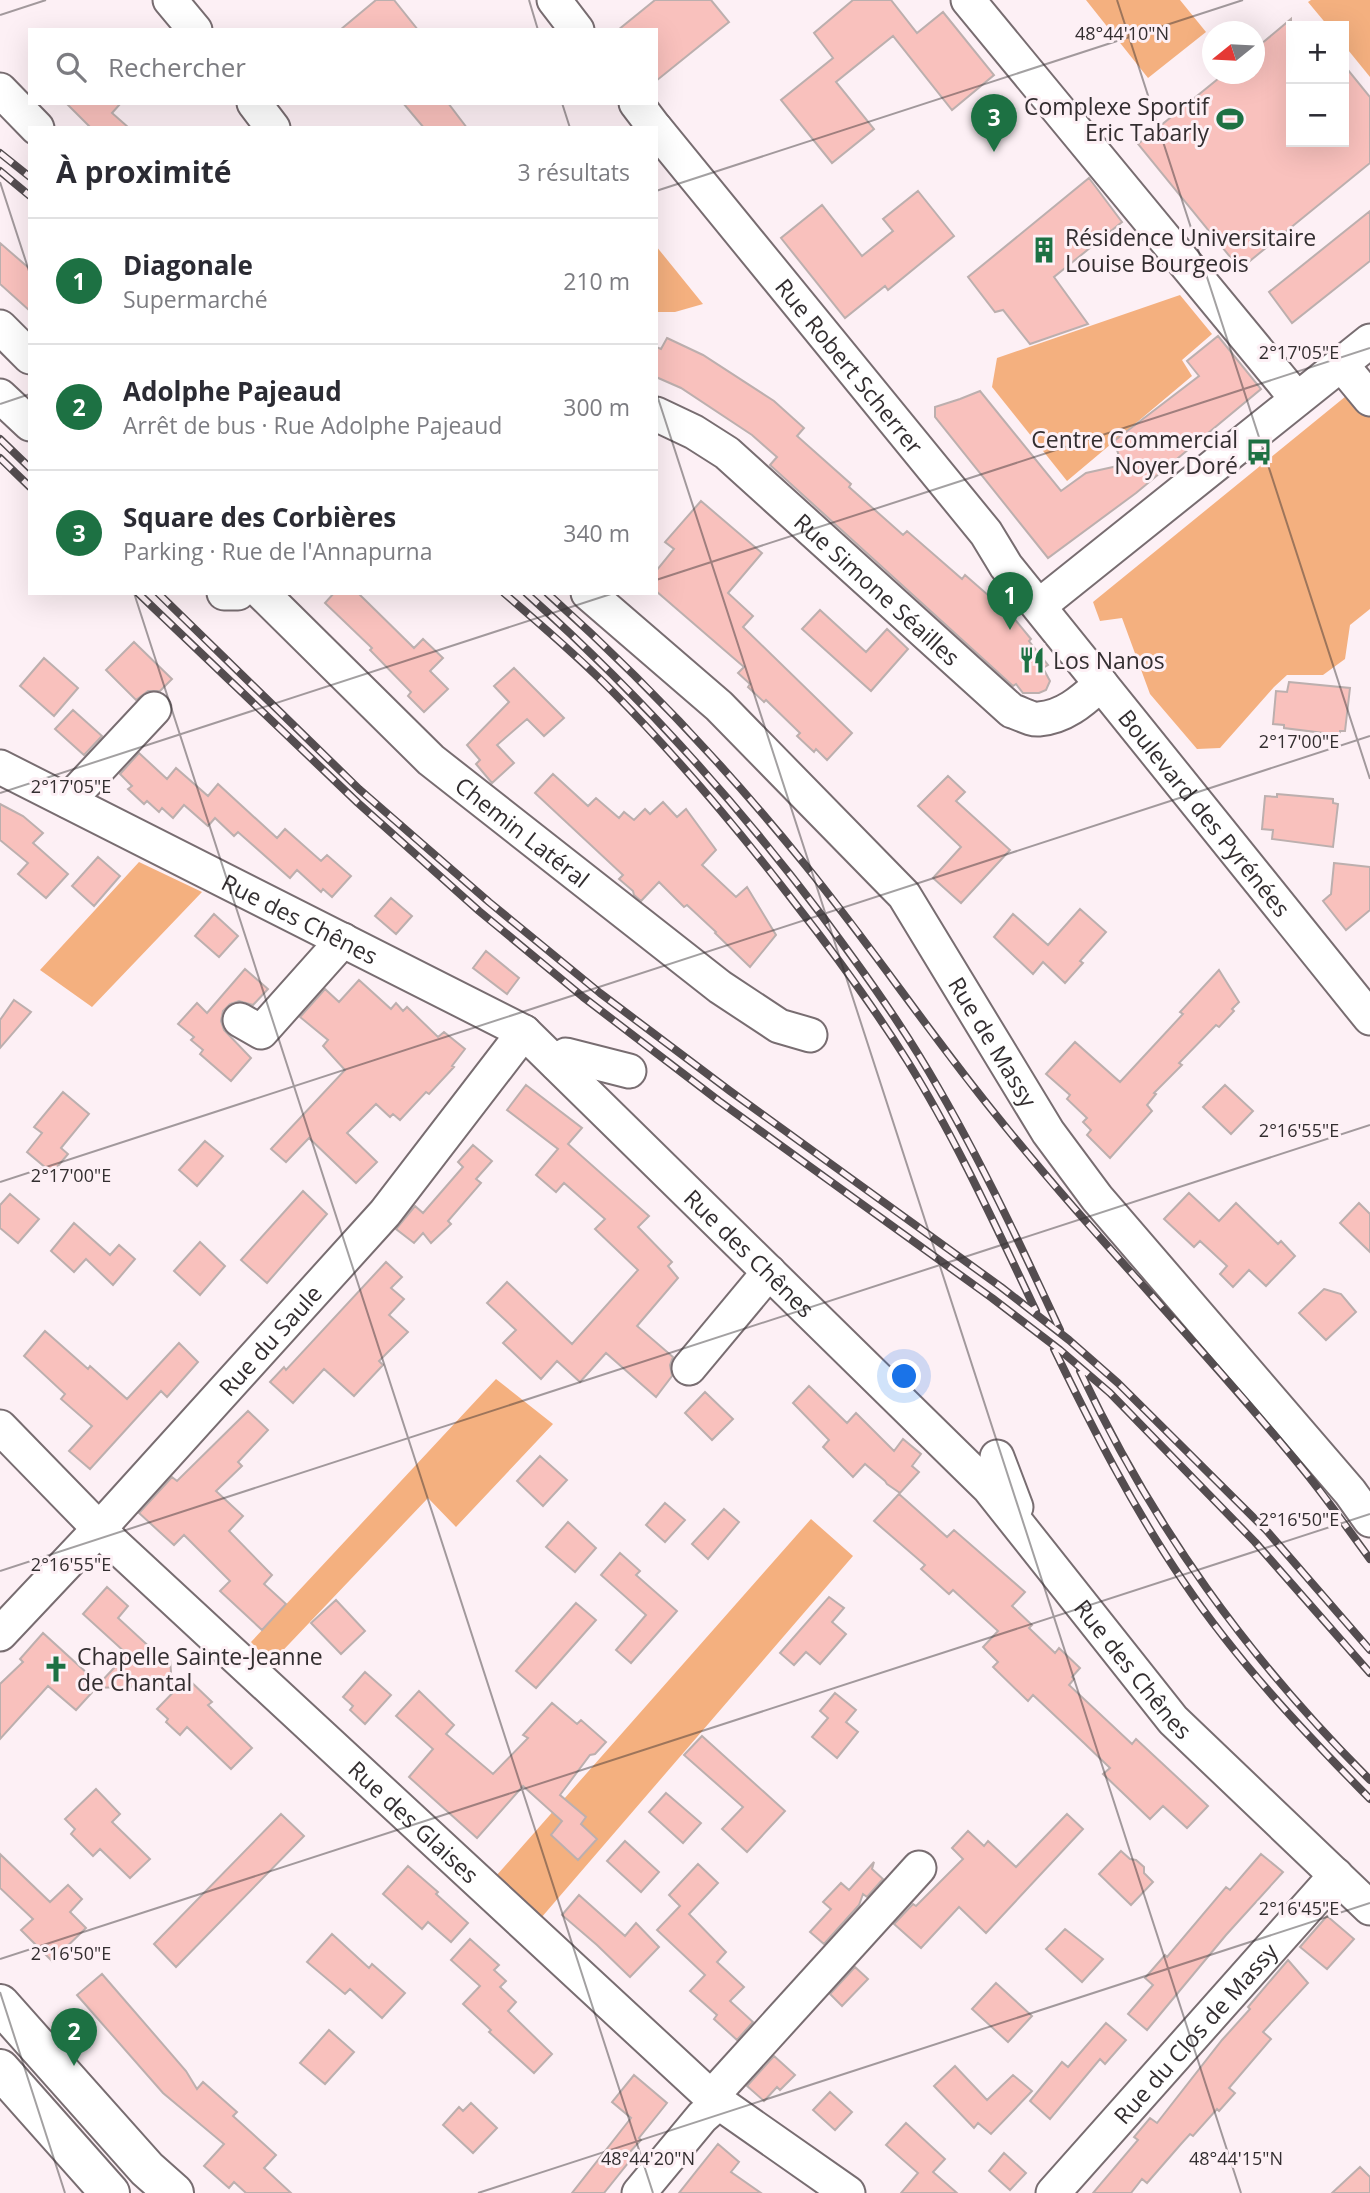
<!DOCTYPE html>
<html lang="fr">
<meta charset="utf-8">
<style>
body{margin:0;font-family:"Open Sans",sans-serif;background:#f7f7f7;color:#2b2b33}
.controls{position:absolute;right:21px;top:21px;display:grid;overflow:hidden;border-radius:0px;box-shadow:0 7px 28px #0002}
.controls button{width:63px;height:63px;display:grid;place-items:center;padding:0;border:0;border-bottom:2px solid #e1e1e2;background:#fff;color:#2b2b33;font:35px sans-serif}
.compass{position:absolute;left:1202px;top:21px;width:63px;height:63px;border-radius:50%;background:#fff;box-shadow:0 7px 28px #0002;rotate:252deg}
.you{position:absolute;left:905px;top:1377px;width:24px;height:24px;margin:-18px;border:5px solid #fff;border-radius:50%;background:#1a73e8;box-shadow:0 0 0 10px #1a73e833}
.badge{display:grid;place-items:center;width:46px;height:46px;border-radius:50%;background:#1d7143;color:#fff;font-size:23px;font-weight:700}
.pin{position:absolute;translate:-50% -58px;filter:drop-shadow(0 2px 4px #0008)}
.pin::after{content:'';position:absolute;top:37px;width:24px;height:21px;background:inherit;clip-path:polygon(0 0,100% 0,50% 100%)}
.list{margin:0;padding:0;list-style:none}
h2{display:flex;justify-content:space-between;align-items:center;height:91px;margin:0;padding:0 28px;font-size:30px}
h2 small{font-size:23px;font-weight:400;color:#7c7c81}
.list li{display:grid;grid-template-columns:46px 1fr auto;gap:21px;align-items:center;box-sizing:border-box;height:126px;padding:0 28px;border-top:2px solid #e1e1e2}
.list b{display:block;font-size:26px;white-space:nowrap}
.list p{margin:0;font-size:23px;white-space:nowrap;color:#7c7c81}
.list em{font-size:23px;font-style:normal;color:#7c7c81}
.icon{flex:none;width:38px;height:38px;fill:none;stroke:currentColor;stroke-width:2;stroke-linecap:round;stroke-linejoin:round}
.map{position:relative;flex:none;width:1370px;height:2193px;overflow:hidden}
.search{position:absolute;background:#fff;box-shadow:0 7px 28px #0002;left:28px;top:28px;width:630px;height:77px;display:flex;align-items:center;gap:18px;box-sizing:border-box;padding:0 24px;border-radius:0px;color:#7c7c81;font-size:26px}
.panel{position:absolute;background:#fff;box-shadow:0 7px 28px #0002;left:28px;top:126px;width:630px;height:469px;border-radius:0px}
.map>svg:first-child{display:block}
.green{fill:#f4b07f}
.building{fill:#f9c1bd;stroke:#bcafae;stroke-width:2}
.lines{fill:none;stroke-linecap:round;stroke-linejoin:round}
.minor-casing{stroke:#786d71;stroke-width:37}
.major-casing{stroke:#786d71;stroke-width:42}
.minor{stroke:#fff;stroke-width:33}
.major{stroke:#fff;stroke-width:38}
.rail-casing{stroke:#544d50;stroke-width:8}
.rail{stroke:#fdf0f5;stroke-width:5;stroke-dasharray:16;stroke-linecap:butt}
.ticks{fill:none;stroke:#332e30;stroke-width:2;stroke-opacity:0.45}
.labels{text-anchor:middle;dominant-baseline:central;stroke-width:6;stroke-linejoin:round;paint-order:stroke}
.poi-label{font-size:23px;fill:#332e30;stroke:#fdf0f5;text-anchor:start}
.street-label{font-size:23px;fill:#332e30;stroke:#fdf0f5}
.ticks-label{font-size:18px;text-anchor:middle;fill:#332e30;stroke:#fdf0f5;stroke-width:6;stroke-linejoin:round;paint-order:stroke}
</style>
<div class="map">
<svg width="1370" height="2193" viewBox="0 0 1370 2193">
<rect width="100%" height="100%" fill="#fdf0f5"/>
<path class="green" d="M1086,0H1180L1206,32L1148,78Z
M1311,0H1370V77L1344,45V26H1328L1308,2Z
M656,246L703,304L675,312H656Z
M1180,295L1212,334L1182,360L1192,376L1067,481L992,387L997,358Z
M1351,392L1370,416V609L1350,625L1345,659L1323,675H1287L1274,687L1220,748L1197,749L1150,694L1122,618L1100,621L1093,602Z
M139,862L202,892L92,1007L40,970Z
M496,1379L553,1424L456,1527L428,1498L271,1663L251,1642Z
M811,1519L853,1556L541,1918L496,1876Z"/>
<path class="building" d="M376,0H394L418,30H340Z
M655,0H711L729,22L656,81V30H618Z
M853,0H891L917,33L943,12L994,75L952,110L893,36L836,82L874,129L832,163L781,100L833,58L814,33Z
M1291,19V142H1344V65L1370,97V163L1240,269L1138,144L1224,74H1255V49Z
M66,103H121L112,113L129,128H91Z
M403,103H448L467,128H424Z
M1089,178L1122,222L1054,277L1088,324L1030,344L1003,310L995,312L968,277Z
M918,191L954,236L888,290L885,286L845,318L781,238L822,205L862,256L893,231L883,219Z
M1370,211V261L1292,323L1269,292Z
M0,243L30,269V311L0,284Z
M1218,336L1261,389L1136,493L1048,558L935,417V407L960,399L980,391L1061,491L1086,473L1122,465L1114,441L1199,376L1187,361Z
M667,338L703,355L774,401L804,428L797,436L851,484L849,487L903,535L907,531L962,579L965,575L989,596L991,594L1007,612L1008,611L1031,639L1029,641L1048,665L1043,668L1050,681L1046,690L1039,693H1023L1016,684L1013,686L770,465L777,457L752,435L681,388L656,377V347L661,349Z
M701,501L762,553L728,593L753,616L743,627L852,733L827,760L816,749L814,752L797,736L800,733L766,700L764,702L748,687L750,684L738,673L744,667L656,591V571L674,549L665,542Z
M334,593H358L414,648L423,639L443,658L430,671L448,689L424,712L408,696L411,692L370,650L372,648L325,603Z
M820,610L866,652L887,629L908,649L871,691L802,629Z
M134,642L172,679L160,691H148L136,700L106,670Z
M44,658L78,688L54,716L20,686Z
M514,668L564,718L544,736L527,719L497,745L514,763L492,783L476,764L480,760L467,745L509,702L494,686Z
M1289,682L1350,688L1345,731H1340V735L1284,728V725L1273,724L1276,691L1287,692Z
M73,710L102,736L84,755L55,729Z
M139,753L167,779L176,768L208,796L218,784L277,838L285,829L321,861L327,855L351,876L332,897L323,889L321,892L297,870L290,878L238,832L234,836L215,818L208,826L184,805L173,818L162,808L159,812L147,801L144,804L128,789L132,786L120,774Z
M553,774L588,806L596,798L619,818L624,812L634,820L645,809L650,814L663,802L677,817L686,809L716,850L702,865L736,897L747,887L776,935L750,967L715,933L716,932L687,905L684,907L659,882L641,901L634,895L633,891L619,879L623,875L535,793Z
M948,776L965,792L956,801L1010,850L961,903L933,878L961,847L918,806Z
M1277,794L1333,799V803L1338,804L1333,847L1272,839L1273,830L1262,829L1265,796L1277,797Z
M0,804L23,816L43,833L33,843L68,874L46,898L18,874L28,863L0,840Z
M98,857L120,876L94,906L72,886Z
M1334,863L1370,867V910L1346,930L1323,901L1331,894Z
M391,898L412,916L396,934L375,916Z
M1080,909L1106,932L1080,961L1083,963L1065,983L1043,962L1033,974L994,937L1013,914L1048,945Z
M214,914L238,936L219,957L195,936Z
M486,951L519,978L507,994L473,968Z
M245,969L268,989L253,1005L239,1001L230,1004L223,1011L221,1021L224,1030L251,1058L231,1081L200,1054L203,1050L191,1040L194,1037L178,1024L197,1003L207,1013Z
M1219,970L1239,1002L1232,1009L1234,1011L1219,1027L1216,1025L1179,1063L1182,1065L1154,1093L1156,1094L1147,1105L1152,1111L1110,1158L1087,1135L1091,1130L1083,1122L1087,1118L1067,1099L1070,1095L1046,1074L1075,1042L1120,1082L1183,1014L1180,1012Z
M359,980L391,1009L396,1003L403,1011L407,1007L438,1037L444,1032L465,1049L452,1066L454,1067L429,1094L426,1092L400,1120L393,1114L390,1117L376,1104L347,1133L377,1162L356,1183L309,1138L286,1162L271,1149L345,1070L323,1046L328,1040L300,1017L325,989L339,1002Z
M14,1000L31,1012L0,1048V1020Z
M526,1085L582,1128L568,1144L649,1216L638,1227L672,1262L668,1266L678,1278L637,1326L673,1357L670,1365L672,1376L656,1397L606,1353L580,1382L557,1361L541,1379L503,1343L516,1330L487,1303L507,1282L572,1344L638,1270L595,1229L605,1219L564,1183L556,1192L536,1175L558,1149L507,1110Z
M1225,1085L1253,1111L1231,1134L1203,1107Z
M63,1092L89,1114L61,1148L68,1154L52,1173L27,1152L42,1133L34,1127Z
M205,1141L223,1156L197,1186L179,1170Z
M473,1145L492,1161L476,1179L481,1183L448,1221L451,1224L431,1243L423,1233L414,1243L396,1229L415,1206L423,1213L463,1167L458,1162Z
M303,1191L327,1214L267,1283L241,1260Z
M1189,1193L1219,1221L1236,1203L1278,1244L1281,1241L1295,1256L1266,1286L1249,1270L1233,1287L1220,1274L1227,1266L1200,1241L1194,1247L1164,1219Z
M10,1194L39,1219L18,1243L0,1228V1205Z
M1359,1203L1370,1214V1252L1340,1223Z
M74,1223L110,1255L119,1245L135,1259L113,1285L86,1259L74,1272L51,1251Z
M200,1242L225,1266L200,1295L174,1271Z
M386,1262L402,1277L391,1288L404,1299L389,1315L408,1332L379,1361L383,1365L354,1396L324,1369L293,1403L270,1382L284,1367L286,1370Z
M1324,1289L1341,1294L1356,1312L1326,1340L1299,1313Z
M45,1331L88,1369L90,1366L127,1399L179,1343L198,1362L167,1397L161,1391L90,1469L69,1451L92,1426L61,1399L65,1394L24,1356Z
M809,1386L847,1423L856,1413L894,1451L903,1439L921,1454L912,1466L919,1472L900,1493L887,1484L885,1481L865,1464L853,1477L823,1447L829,1440L793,1403Z
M705,1392L733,1419L712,1440L685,1413Z
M248,1411L268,1430L238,1462L242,1466L216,1491L243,1516L229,1531L272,1575L264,1584L286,1604L262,1630L220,1591L230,1581L184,1535L174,1545L139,1513L172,1477L177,1481Z
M540,1456L567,1480L543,1506L517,1481Z
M899,1494L947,1537L954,1530L1025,1592L1012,1606L1032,1625L1029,1628L1055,1653L1059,1648L1080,1668L1072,1677L1074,1679L1069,1685L1132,1744L1136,1739L1208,1806L1187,1828L1163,1806L1150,1819L1103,1774L1110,1768L1084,1743L1033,1695L1028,1701L993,1667L998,1662L983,1647L998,1631L953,1590L949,1594L921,1569L925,1565L874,1521Z
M665,1503L685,1520L665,1542L646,1525Z
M724,1509L739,1522L708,1559L692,1544Z
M568,1522L596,1548L575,1572L546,1547Z
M620,1553L640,1571L636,1575L677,1611L631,1663L616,1650L646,1615L601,1575Z
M107,1587L128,1606L118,1618L155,1652H163L162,1660L170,1659L172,1685L96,1688L76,1710L48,1686L0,1739V1684L23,1662L20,1659L43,1633L99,1684L127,1654L83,1614Z
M829,1597L844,1608L832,1622L846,1634L820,1664L806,1652L794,1665L780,1653Z
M336,1600L365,1631L341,1654L311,1623Z
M576,1603L596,1620L536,1688L516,1671Z
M365,1672L391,1695L365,1724L350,1710L353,1706L343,1697Z
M187,1678L212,1702L208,1705L252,1748L231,1769L187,1727L180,1735L166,1722L168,1719L157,1709Z
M419,1691L454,1725L446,1734L493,1774L528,1738L523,1735L552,1703L577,1724L581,1720L606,1742L595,1754L590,1755L560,1795L586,1817L581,1824L597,1839L578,1860L551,1835L562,1821L523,1786L477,1838L409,1777L433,1749L396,1716Z
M835,1693L856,1710L846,1722L858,1732L837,1758L812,1737L828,1718L820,1711Z
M702,1736L785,1811L747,1852L722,1829L743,1807L684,1755Z
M96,1789L120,1814L112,1822L150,1859L130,1878L100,1849L93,1856L71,1834L75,1829L65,1819Z
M666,1793L701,1823L683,1843L649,1812Z
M281,1814L304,1836L176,1967L154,1944Z
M1067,1814L1083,1829L986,1933L959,1907L921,1948L894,1924L913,1904L916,1906L963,1859L952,1848L968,1831L984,1846L988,1841L1016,1867Z
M625,1841L659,1872L641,1892L607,1861Z
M1121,1851L1130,1859L1136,1860L1144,1867V1873L1153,1882L1131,1905L1099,1874Z
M0,1854L50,1902L68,1885L82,1899L70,1912L86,1928L52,1961L21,1930L33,1919L0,1888Z
M1261,1854L1283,1872L1226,1935L1147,2030L1128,2014L1153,1985L1145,1978L1165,1955L1167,1957L1226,1887L1230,1890Z
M874,1862L872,1869L883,1879L867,1897L863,1894L859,1905L824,1944L810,1932L831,1909L823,1902L841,1883L849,1890Z
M698,1864L718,1883L689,1914L726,1952L717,1962L744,1987L730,2001L753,2022L737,2040L714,2019L717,2015L690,1991L705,1975L657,1930L680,1906L669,1895Z
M408,1866L438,1892L436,1894L468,1923L451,1942L428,1922L422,1929L383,1894Z
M579,1895L625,1936L636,1923L659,1947L630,1977L597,1945L562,1915Z
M1327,1916L1354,1939L1327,1969L1300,1947Z
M1065,1929L1103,1959L1082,1982L1046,1949Z
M332,1934L369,1968L372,1964L405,1993L382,2018L350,1989L345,1994L307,1962Z
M470,1939L499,1965L494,1970L506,1981L500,1987L516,2002L508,2011L552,2054L534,2073L489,2032L491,2030L463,2004L480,1986L451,1960Z
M1288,1960L1308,1983L1263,2032L1271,2039L1229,2088L1235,2093L1219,2111L1217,2109L1193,2136L1190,2134L1181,2144L1147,2183L1142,2179L1131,2193H1093L1138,2140L1134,2137L1150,2118L1157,2123L1222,2040L1250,2009L1248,2007Z
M855,1967L868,1979L842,2006L830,1994Z
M102,1974L186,2071L197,2089L203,2082L237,2112L233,2116L276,2155L264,2168L291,2193H246L234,2182L229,2188L204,2166L224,2144L163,2093L77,1995Z
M996,1983L1032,2016L1008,2042L972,2009Z
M1106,2023L1126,2040L1105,2064L1100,2059L1050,2119L1030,2101L1062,2062L1068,2067Z
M329,2030L354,2052L325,2084L300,2063Z
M774,2056L795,2075L780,2090L777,2087L764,2101L747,2086Z
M955,2066L987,2100L1013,2075L1032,2091L991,2134L978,2123L974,2128L934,2086Z
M634,2075L667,2103L639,2138L641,2140L628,2154L632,2158L604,2193H572L631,2118L612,2102Z
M830,2092L852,2112L835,2130L813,2110Z
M471,2103L497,2128L473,2153L443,2125L459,2107L463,2111Z
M906,2123L945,2159L933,2172L957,2193H901L918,2173L886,2145Z
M718,2144L739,2162L731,2172L761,2193H679Z
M1004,2153L1026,2173L1010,2190L989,2171Z
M1360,2167L1370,2177V2193H1332Z"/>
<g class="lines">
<g class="minor-casing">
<g id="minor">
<path d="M170,0L195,30"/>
<path d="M554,0L577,30"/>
<path d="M968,0L1297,399"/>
<path d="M0,90L37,128"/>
<path d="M254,103L273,128"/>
<path d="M636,103L655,128"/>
<path id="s1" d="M656,129L986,533L1006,566L1370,1018"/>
<path d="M0,327L30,357"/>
<path d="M1341,364L1370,399"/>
<path d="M0,396L30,424"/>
<path id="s2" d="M656,414L694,432L727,453L1012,711C1020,713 1031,720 1039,719C1065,717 1083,700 1101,684"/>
<path d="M224,593H238"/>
<path id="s3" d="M262,593L431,760L720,987L779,1026L810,1035"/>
<path id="s4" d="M588,593L719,706L904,895L1048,1132L1097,1198L1350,1492L1370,1520"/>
<path d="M1039,606L1370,341"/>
<path id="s5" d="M0,767L524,1032L989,1488L1173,1720L1370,1908"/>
<path d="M68,801L154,709"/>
<path d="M240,1020L261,1032L343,940"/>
<path d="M557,1064L566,1055L629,1071"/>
<path d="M689,1368L769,1272"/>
<path id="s6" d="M0,1427L113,1543L711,2097L848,2193"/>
<path d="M997,1457L1016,1507"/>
<path id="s7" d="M0,1634L99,1529L385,1213L524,1032"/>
<path d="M711,2097L919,1868"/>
<path d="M639,2193L702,2117L718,2103"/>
<path id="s8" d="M1053,2193L1336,1875"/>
</g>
</g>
<g class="major-casing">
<path id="major" d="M0,2004L147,2169L174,2193
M0,2069L110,2193"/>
</g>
<use href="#minor" class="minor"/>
<use href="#major" class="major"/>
<g class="rail-casing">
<path id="rail" d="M0,153L30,177
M0,171L30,196
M0,439L30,468
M0,458L30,487
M138,593L358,803L479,911L583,997L719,1101L992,1298L1060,1350L1110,1393L1255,1542L1370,1673
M158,593L359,789L489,902L600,993L730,1091L1001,1287L1069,1340L1118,1383L1266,1530L1370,1650
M504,593C542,626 580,658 614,693C679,759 738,829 794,902C834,953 873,1006 908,1062C957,1141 996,1227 1036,1311
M526,593C636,691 734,799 823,917C857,963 890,1008 920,1057C973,1144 1017,1237 1060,1330
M547,593C641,677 727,768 806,866C872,947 930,1034 996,1115C1093,1236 1203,1347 1301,1467C1325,1496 1347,1528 1370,1559
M1054,1349C1093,1429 1133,1508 1183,1581C1237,1661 1303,1731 1370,1799
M1080,1371C1154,1528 1247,1657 1370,1780"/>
</g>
<use href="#rail" class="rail"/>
</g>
<path class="ticks" d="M529,0L538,30M1117,0L1370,779M0,15L46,0M562,103L570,128M0,182L30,274M656,191L1243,0M656,392L1241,2193M0,404L30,394M656,580L1370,348M134,593L653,2193M0,793L614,593M0,1182L1370,736M0,1571L1370,1125M0,1959L1370,1514M0,1992L65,2193M478,2193L1370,1903"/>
<defs>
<g id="stadium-bare" transform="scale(2.1)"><path d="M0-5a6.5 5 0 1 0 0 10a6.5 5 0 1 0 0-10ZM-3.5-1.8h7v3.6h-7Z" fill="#1d7143" stroke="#fdf0f5" stroke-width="2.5" paint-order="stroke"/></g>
<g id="building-bare" transform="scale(2.1)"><path d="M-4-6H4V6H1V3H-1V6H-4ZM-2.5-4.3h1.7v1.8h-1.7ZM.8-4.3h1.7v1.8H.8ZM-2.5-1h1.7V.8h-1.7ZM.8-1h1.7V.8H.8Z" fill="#1d7143" stroke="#fdf0f5" stroke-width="2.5" paint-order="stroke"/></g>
<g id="bus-bare" transform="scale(2.1)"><path d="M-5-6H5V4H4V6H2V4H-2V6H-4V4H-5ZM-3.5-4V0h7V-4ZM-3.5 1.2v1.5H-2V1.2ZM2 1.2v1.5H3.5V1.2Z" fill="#1d7143" stroke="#fdf0f5" stroke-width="2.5" paint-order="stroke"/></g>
<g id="restaurant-bare" transform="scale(2.1)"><path d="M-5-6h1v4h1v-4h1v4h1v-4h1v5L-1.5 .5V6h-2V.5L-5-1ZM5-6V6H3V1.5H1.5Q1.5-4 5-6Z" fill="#1d7143" stroke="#fdf0f5" stroke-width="2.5" paint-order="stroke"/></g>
<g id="church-bare" transform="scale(2.1)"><path d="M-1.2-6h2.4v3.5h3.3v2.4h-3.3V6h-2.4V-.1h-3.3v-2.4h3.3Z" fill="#1d7143" stroke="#fdf0f5" stroke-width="2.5" paint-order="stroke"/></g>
</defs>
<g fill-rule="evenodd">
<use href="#stadium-bare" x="1230" y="119"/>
<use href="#building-bare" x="1044" y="250"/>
<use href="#bus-bare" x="1259" y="452"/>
<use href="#restaurant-bare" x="1032" y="660"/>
<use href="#church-bare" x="56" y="1669"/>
</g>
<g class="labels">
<g class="poi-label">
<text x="1209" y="106" text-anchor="end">Complexe Sportif<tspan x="1209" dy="26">Eric Tabarly</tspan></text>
<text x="1065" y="237">Résidence Universitaire<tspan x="1065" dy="26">Louise Bourgeois</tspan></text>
<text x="1238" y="439" text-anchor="end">Centre Commercial<tspan x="1238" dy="26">Noyer Doré</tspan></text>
<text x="1053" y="660">Los Nanos</text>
<text x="77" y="1656">Chapelle Sainte-Jeanne<tspan x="77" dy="26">de Chantal</tspan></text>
</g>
<g class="street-label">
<text stroke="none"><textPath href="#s1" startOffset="306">Rue Robert Scherrer</textPath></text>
<text stroke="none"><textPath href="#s2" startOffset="284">Rue Simone Séailles</textPath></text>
<text stroke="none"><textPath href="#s1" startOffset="877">Boulevard des Pyrénées</textPath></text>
<text stroke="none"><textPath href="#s3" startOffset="354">Chemin Latéral</textPath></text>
<text stroke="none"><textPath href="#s5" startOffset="336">Rue des Chênes</textPath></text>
<text stroke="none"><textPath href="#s4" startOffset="609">Rue de Massy</textPath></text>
<text stroke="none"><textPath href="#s5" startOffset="903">Rue des Chênes</textPath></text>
<text stroke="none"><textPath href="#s7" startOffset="399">Rue du Saule</textPath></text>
<text stroke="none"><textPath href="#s5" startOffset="1470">Rue des Chênes</textPath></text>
<text stroke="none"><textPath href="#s6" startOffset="572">Rue des Glaises</textPath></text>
<text stroke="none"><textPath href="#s8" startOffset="214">Rue du Clos de Massy</textPath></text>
</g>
</g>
<g class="ticks-label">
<text x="1122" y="40">48°44'10"N</text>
<text x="1299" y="359">2°17'05"E</text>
<text x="1299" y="748">2°17'00"E</text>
<text x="71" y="793">2°17'05"E</text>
<text x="1299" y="1137">2°16'55"E</text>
<text x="71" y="1182">2°17'00"E</text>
<text x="1299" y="1526">2°16'50"E</text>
<text x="71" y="1571">2°16'55"E</text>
<text x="1299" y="1915">2°16'45"E</text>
<text x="71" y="1960">2°16'50"E</text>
<text x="648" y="2165">48°44'20"N</text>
<text x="1236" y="2165">48°44'15"N</text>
</g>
</svg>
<div class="controls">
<button>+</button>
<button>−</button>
</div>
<svg class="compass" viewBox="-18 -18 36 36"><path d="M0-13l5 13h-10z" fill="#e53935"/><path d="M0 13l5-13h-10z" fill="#7c7c81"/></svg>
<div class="you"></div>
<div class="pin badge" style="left:1010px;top:630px">1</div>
<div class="pin badge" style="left:74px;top:2066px">2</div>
<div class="pin badge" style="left:994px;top:152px">3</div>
<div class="search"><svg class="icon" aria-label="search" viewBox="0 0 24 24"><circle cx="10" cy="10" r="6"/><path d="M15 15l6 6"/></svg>Rechercher</div>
<section class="panel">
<h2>À proximité<small>3 résultats</small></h2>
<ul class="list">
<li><span class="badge">1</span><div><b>Diagonale</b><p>Supermarché</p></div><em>210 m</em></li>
<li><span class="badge">2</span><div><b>Adolphe Pajeaud</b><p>Arrêt de bus · Rue Adolphe Pajeaud</p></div><em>300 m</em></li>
<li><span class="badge">3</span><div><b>Square des Corbières</b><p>Parking · Rue de l'Annapurna</p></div><em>340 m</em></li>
</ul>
</section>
</div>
